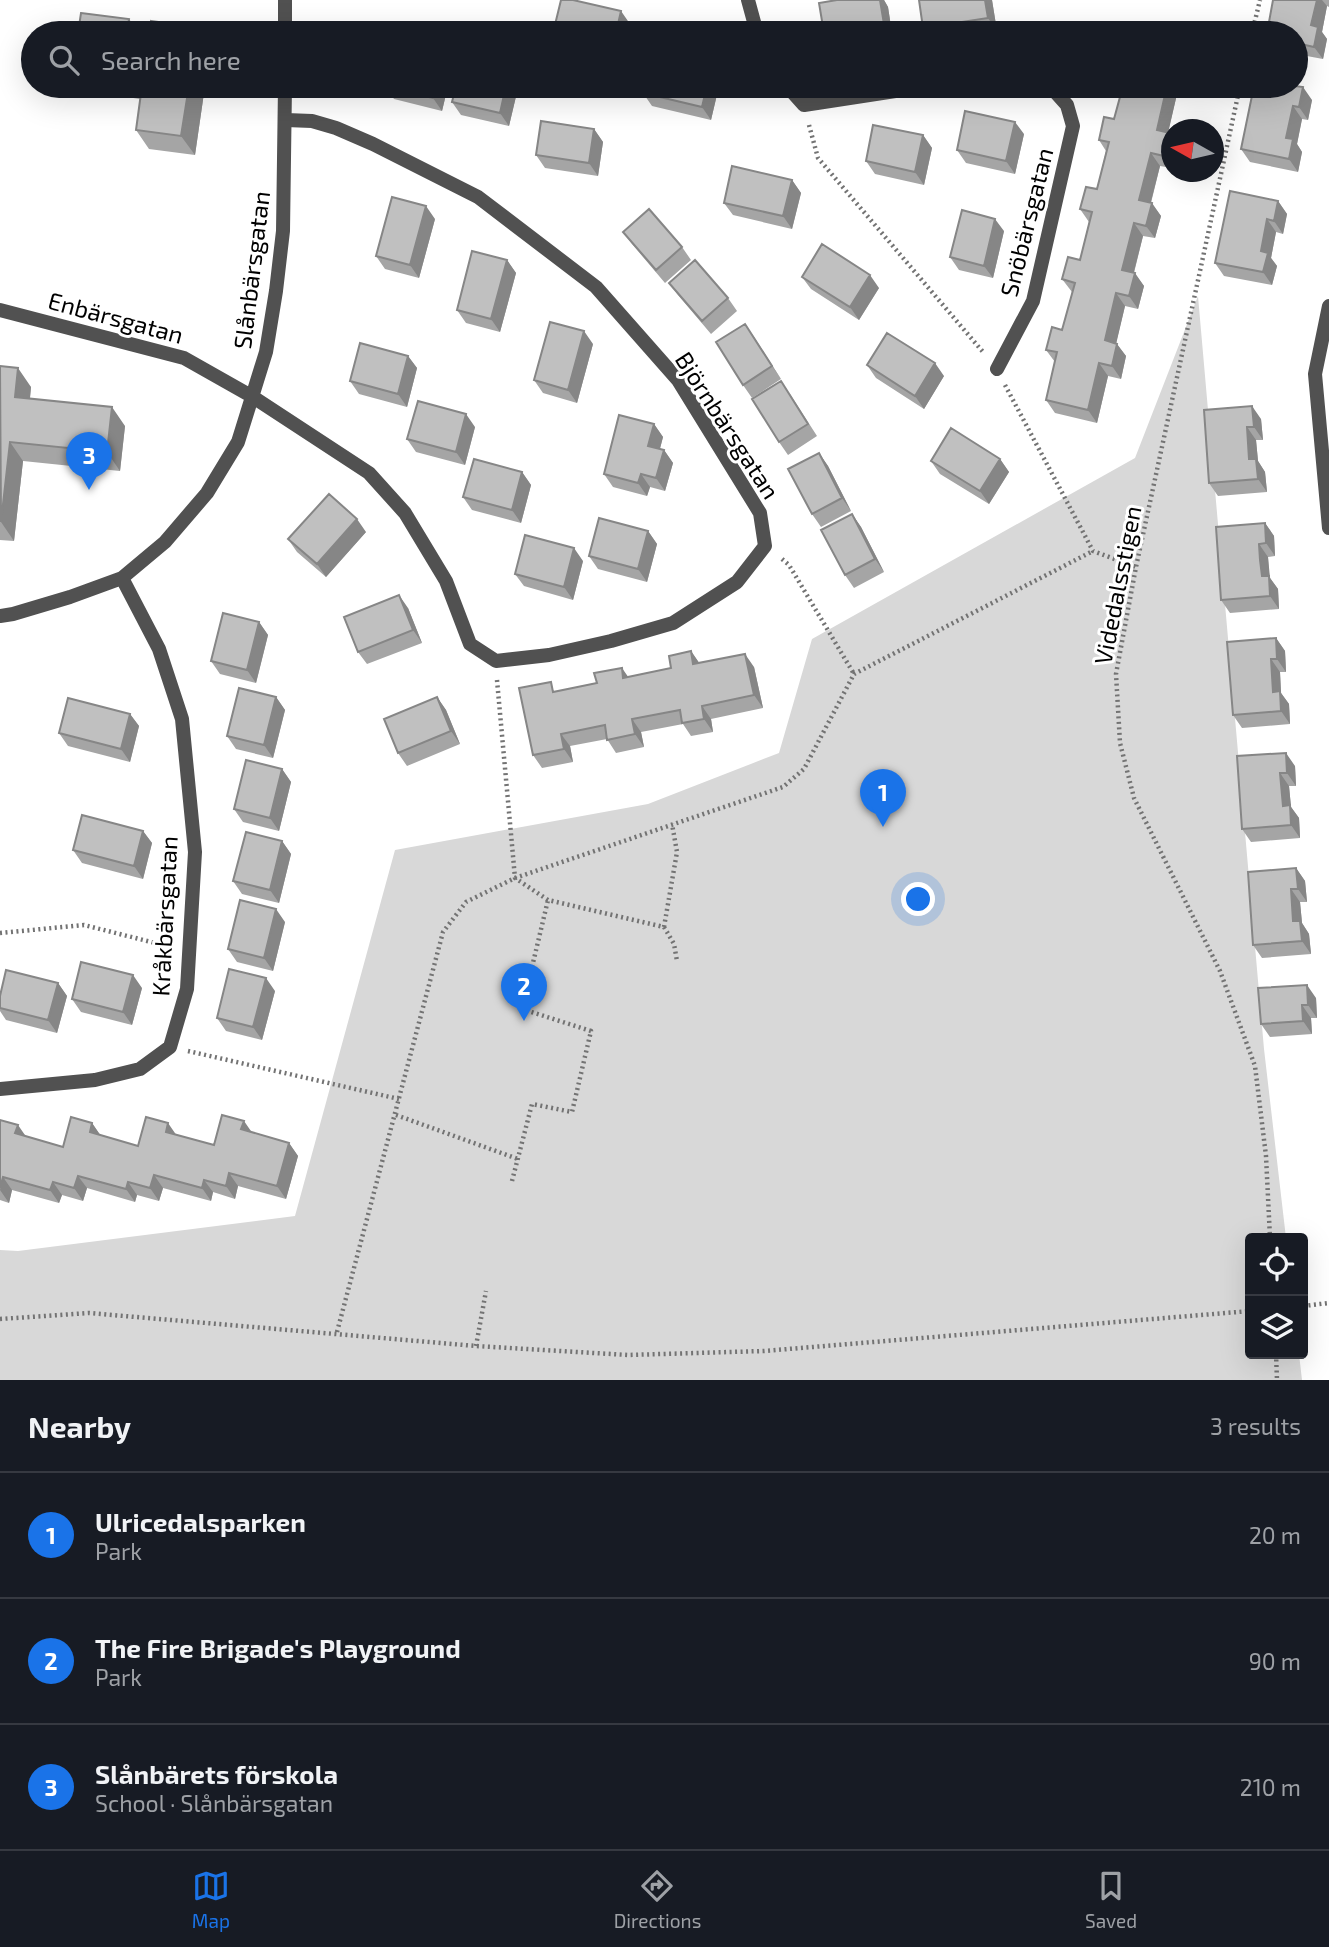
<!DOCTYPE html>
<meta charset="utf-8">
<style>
body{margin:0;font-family:"Exo 2",sans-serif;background:#20242c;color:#f1f3f6}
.controls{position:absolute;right:21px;bottom:21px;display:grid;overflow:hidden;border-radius:7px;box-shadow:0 7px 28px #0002}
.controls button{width:63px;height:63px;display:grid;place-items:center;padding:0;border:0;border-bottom:2px solid #363941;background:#171b24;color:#f1f3f6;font:35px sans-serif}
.compass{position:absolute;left:1161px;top:119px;width:63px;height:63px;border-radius:50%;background:#171b24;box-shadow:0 7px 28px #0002;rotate:278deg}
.you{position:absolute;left:919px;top:900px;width:24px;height:24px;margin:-18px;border:5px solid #fff;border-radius:50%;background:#1a73e8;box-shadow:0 0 0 10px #1a73e833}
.badge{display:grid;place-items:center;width:46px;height:46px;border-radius:50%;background:#1a73e8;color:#fff;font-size:23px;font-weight:700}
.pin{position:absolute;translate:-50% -58px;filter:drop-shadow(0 2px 4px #0008)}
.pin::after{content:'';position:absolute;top:37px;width:24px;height:21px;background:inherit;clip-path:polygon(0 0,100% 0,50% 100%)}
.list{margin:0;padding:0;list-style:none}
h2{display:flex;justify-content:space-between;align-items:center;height:91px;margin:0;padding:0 28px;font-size:30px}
h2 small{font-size:23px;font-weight:400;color:#9ea1a6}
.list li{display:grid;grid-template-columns:46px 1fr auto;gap:21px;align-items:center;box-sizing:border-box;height:126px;padding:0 28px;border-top:2px solid #363941}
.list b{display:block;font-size:26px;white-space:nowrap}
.list p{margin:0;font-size:23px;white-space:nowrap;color:#9ea1a6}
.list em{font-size:23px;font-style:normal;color:#9ea1a6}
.icon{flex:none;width:38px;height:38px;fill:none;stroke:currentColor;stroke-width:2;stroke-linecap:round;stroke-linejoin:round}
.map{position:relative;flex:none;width:1329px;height:1380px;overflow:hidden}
.search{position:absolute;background:#171b24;box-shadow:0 7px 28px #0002;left:21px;right:21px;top:21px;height:77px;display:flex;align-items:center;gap:18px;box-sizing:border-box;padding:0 24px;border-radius:38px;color:#9ea1a6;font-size:26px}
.sheet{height:469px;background:#171b24}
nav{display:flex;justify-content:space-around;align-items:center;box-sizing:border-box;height:98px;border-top:2px solid #363941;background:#171b24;font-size:19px;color:#9ea1a6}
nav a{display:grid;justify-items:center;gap:4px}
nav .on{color:#1a73e8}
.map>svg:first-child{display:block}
.green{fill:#d8d8d8}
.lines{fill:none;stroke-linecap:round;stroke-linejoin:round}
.path{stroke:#737373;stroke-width:4.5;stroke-dasharray:2 3.5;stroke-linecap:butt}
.minor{stroke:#515151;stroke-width:14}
.wall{fill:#a5a5a5}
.shaded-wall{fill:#868686}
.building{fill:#c0c0c0;stroke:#868686;stroke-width:2}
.labels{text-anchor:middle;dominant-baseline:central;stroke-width:6;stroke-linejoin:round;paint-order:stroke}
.street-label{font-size:24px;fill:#000;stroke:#fff}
</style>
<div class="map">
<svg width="1329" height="1380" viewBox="0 0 1329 1380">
<rect width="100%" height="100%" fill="#fff"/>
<path class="green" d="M1198,296L1264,1049L1286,1238H1250V1354H1299L1302,1380H0V1250L18,1251L295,1216L395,850L648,804L779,753L812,639L1135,458Z"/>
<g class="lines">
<path class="path" d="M1099,33L1117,23L1168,33
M1252,33L1260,0
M1240,86L1136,567L1116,674L1120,743L1134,798L1220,971L1255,1066L1266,1156L1270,1238
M809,125L818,158L983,352
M1005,385L1093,551L1136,567
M782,559L789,565L854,674
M497,680L515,878L548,900L664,927L677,852L672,824
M664,927L674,944L677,961
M0,933L84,925L171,947
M188,1051L399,1099
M396,1115L518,1159
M512,1181L532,1104L572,1112L591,1031L522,1009L548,900
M1303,1306L1329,1303
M0,1319L89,1313L476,1346L628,1355L764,1351L1250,1311
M337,1332L443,932L466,902L515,878L783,787L804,769L854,674L1093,551
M476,1346L486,1291
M1276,1354L1277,1380"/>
<path class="minor" d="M748,0L757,33
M285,33V0
M787,86L804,105L928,86
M1329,306L1315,374L1329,528
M0,310L184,358L253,397L369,473L405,513L446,581L470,644L496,661L549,655L611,641L673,623L737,582L765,546L760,513L678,380L596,287L478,197L373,144L336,128L312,121L286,120
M997,369L1033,301L1073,126L1067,105L1050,86
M0,616L13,614L70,597L122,578L165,542L207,493L238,442L266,352L276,291L283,231L285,86
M0,1089L95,1080L140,1069L170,1047L187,989L195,852L182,719L159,649L122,578"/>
</g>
<path class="wall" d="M837,0H884L888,7L892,33H824Z
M992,0L997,31L982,33H927L923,28Z
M1273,0H1329V7L1327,6L1322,32L1327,39L1323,59L1296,54V33Z
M82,86H205L195,155L149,149L136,130L140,99L86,91Z
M385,86H448L442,111L394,99Z
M456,86H516L518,88L509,126L461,115L452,102Z
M719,86L711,120L652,106L643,93Z
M1123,86H1194L1192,98L1177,94L1168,132L1172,135V168L1160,166L1151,203L1161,216L1155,238L1143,236L1134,273L1144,286L1138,309L1125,306L1116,343L1126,356L1121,379L1108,376L1097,423L1055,413L1046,400L1055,362L1046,350L1062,330L1072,292L1062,279L1080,260L1089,222L1080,209L1097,189L1106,151L1099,140L1114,119Z
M1254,86L1312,100L1308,120L1302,119L1297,144L1302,152L1298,172L1250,162L1241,149Z
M594,129L603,142L598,176L545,168L536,155Z
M1024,134L1015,174L966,163L957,150Z
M923,135L932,148L924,185L875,174L866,161Z
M792,180L801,193L792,229L733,215L724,203Z
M1278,201L1287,214L1283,234L1276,232L1271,258L1277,266L1272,285L1224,276L1215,263Z
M435,219L419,278L385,269L376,256Z
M1004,231L993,278L959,270L950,257Z
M623,232L682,247L691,260L665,283L632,244Z
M507,260L516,273L500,332L466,323L457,310Z
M802,277L879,288L859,320L811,289Z
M669,283L728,298L737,311L711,334L678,295Z
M745,324L781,379L752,398L743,385Z
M593,344L577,403L543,393L534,380Z
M408,356L417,368L407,407L359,394L350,381Z
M867,365L944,376L924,409L876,378Z
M0,366L31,387L30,399L125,426L120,471L23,461L14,541L0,540Z
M790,394L817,436L788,455L779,442Z
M1204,410L1261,419L1263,440H1256L1258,461L1265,472L1267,492L1218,496L1209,483Z
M654,424L663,437L660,449L664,450L673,463L665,491L650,487L647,496L613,487L604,474Z
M475,427L465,465L416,452L407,439Z
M819,453L828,466L851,511L821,527L812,514Z
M1000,459L1009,472L989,504L940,474L931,461Z
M522,472L531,485L521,523L472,510L463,497Z
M852,514L861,527L884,572L854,588L845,575Z
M1265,523L1274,536L1275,556L1268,557L1269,573L1270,578L1278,589L1279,609L1230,613L1221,600Z
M648,531L657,544L647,582L598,569L589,556Z
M366,532L326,577L297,552L288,539Z
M583,561L573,600L524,586L515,574Z
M408,608L422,643L367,664L358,652Z
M259,622L268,635L256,683L220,674L211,661Z
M1276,638L1285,651L1286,672H1280L1281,693L1289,704L1290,724L1242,728L1233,715Z
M691,651L699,663L754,667L763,708L711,719L713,732L691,736L683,724L641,732L644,747L616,753L607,739L570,746L573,762L542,768L533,755L557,691L671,668Z
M276,697L285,710L273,758L236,749L227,736Z
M437,697L446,710L460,744L407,766L398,753Z
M130,714L139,726L130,762L68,746L59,733Z
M1237,756L1295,766L1296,786H1289L1291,807L1299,818L1300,838L1251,842L1242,829Z
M282,769L291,782L279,831L243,822L234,809Z
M143,831L152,843L143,879L82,863L73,850Z
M282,841L291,854L279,903L242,894L233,881Z
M1296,868L1305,881L1307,902H1300L1302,923L1309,934L1311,954L1262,958L1253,945Z
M285,922L273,971L237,962L228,949Z
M58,983L67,996L57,1033L6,1020L0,1011V996Z
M142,988L132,1025L81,1012L72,999Z
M275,991L262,1040L226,1031L217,1018Z
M1316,998L1317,1018H1311L1312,1034L1270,1037L1261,1024Z
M0,1120L26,1136L63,1147L92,1123L100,1135L138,1146L177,1135L214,1145L252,1132L289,1143L298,1156L286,1199L238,1186L235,1199L213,1192L211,1201L163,1188L159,1201L137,1195L135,1202L87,1188L83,1201L62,1195L59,1203L12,1190L9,1203L0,1200Z"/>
<path class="shaded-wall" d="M880,0H884L888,7L892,33H887L885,30Z
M985,0H992L997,31L988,18Z
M1317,0H1322L1327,6L1322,32L1327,39L1323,59L1314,47L1311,25Z
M621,11L630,24L628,33H616Z
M129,19L139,33H127Z
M189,86H205L195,155L181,136Z
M436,86H448L442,111L433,98Z
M506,86H516L518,88L509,126L500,113Z
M707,86H719L711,120L702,107Z
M1167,86H1171L1177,94L1166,142L1157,130Z
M1183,86H1194L1192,98Z
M1303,87L1312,100L1308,120L1299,107Z
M1293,106L1302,119L1297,144L1302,152L1298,172L1289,159L1286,138Z
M1015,122L1024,134L1015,174L1006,161Z
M594,129L603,142L598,176L589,163Z
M1170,133L1172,135V166L1164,156Z
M923,135L932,148L924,185L915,172Z
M1151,153L1160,166L1148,213L1139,200Z
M792,180L801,193L792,229L783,216Z
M1278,201L1287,214L1283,234L1274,221Z
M1152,203L1161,216L1155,238L1146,226Z
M426,206L435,219L419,278L410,265Z
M995,219L1004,231L993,278L984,266Z
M1267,219L1276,232L1271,258L1277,266L1272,285L1263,272L1261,251Z
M1134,223L1143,236L1131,283L1122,270Z
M507,260L516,273L500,332L491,319Z
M1135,273L1144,286L1138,309L1129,296Z
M870,275L879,288L859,320L850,307Z
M1116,293L1125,306L1114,353L1105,340Z
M745,324L754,337L781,379L772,366Z
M584,331L593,344L577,403L568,390Z
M1117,344L1126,356L1121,379L1112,366Z
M408,356L417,368L407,407L398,394Z
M935,363L944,376L924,409L915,396Z
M1099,363L1108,376L1097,423L1088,410Z
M18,368L31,387L28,416L15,397Z
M1252,406L1261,419L1263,440L1254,427Z
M112,407L125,426L120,471L107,452Z
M466,414L475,427L465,465L456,452Z
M654,424L663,437L657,459L648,446Z
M1247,427L1256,440L1258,461L1265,472L1267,492L1258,479L1249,459Z
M10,442L23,461L14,541L1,522Z
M664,450L673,463L665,491L656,478Z
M819,453L828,466L851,511L842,498Z
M1000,459L1009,472L989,504L980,491Z
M522,472L531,485L521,523L512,510Z
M641,474L650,487L647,496L638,483Z
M852,514L861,527L884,572L875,559Z
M357,519L366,532L326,577L317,564Z
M1265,523L1274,536L1275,556L1266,543Z
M648,531L657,544L647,582L638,569Z
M1259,544L1268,557L1270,578L1278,589L1279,609L1270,596L1262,576Z
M574,548L583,561L573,600L564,587Z
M399,595L408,608L422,643L413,630Z
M259,622L268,635L256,683L247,670Z
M1276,638L1285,651L1286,672L1277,659Z
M691,651L700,664H693Z
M745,654L754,667L763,708L754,695Z
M1271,659L1280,672L1281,693L1289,704L1290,724L1281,711L1273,692Z
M622,668L631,681L623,678Z
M276,697L285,710L273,758L264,745Z
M437,697L446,710L460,744L451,731Z
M702,706L711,719L713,732L704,719Z
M130,714L139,726L130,762L121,749Z
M632,719L641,732L644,747L635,734Z
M561,734L570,746L573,762L564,749Z
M1286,753L1295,766L1296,786L1287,773Z
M282,769L291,782L279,831L270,818Z
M1280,773L1289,786L1291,807L1299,818L1300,838L1291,825L1283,806Z
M143,831L152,843L143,879L134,866Z
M282,841L291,854L279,903L270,890Z
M1296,868L1305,881L1307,902L1298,889Z
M1291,889L1300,902L1302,923L1309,934L1311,954L1302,941L1293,921Z
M276,909L285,922L273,971L264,958Z
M133,975L142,988L132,1025L123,1012Z
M266,978L275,991L262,1040L253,1027Z
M58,983L67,996L57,1033L48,1020Z
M1307,985L1316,998L1317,1018L1308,1005Z
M1302,1005L1311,1018L1312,1034L1303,1021Z
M244,1121L253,1134L241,1129Z
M92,1123L101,1136L90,1132Z
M168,1123L177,1136L166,1132Z
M18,1125L27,1138L15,1133Z
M289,1143L298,1156L286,1199L277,1186Z
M229,1173L238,1186L235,1199L226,1186Z
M154,1175L163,1188L159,1201L150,1188Z
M78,1176L87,1188L83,1201L74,1188Z
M3,1177L12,1190L9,1203L0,1190Z
M204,1180L213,1192L211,1201L202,1188Z
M53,1182L62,1195L59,1203L50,1190Z
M128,1182L137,1195L135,1202L126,1189Z"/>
<path class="building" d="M561,0H573L621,11L616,33H553Z
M837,0H880L885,30L860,33H824L819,3Z
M919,0H985L988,18L923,28Z
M1273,0H1317L1311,25L1318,27L1314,47L1296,43V33H1267Z
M81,13L129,19L127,33H78Z
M151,21L197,27L196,33H150Z
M142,86H189L181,136L136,130Z
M385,86H436L433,98Z
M456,86H506L500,113L452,102Z
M645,86H707L702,107L643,93Z
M1123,86H1167L1157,130L1170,133L1164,156L1151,153L1139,200L1152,203L1146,226L1134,223L1122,270L1135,273L1129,296L1116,293L1105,340L1117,344L1112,366L1099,363L1088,410L1046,400L1057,352L1046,350L1052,327L1062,330L1075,283L1062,279L1068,257L1080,260L1092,212L1080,209L1086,187L1097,189L1109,142L1099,140L1104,117L1114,119Z
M1254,86H1295L1303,87L1299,107L1293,106L1286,138L1293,139L1289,159L1241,149Z
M965,111L1015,122L1006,161L957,150Z
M541,121L594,129L589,163L536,155Z
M873,125L923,135L915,172L866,161Z
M732,166L792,180L783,216L724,203Z
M1230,191L1278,201L1274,221L1267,219L1261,251L1268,253L1263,272L1215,263Z
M392,197L426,206L410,265L376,256Z
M649,209L682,247L656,270L623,232Z
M962,210L995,219L984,266L950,257Z
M822,244L870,275L850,307L802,277Z
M472,251L507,260L491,319L457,310Z
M695,260L728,298L702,321L669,283Z
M550,322L584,331L568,390L534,380Z
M745,324L772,366L743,385L716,342Z
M887,333L935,363L915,396L867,365Z
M360,343L408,356L398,394L350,381Z
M0,366L18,368L15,397L112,407L107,452L10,442L1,522Z
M781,381L808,424L779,442L752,399Z
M418,401L466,414L456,452L407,439Z
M1252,406L1254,427H1247L1249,459H1256L1258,479L1209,483L1204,410Z
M619,415L654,424L648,446L664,450L656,478L641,474L638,483L604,474Z
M951,428L1000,459L980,491L931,461Z
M819,453L842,498L812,514L788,469Z
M474,459L522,472L512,510L463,497Z
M329,494L357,519L317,564L288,539Z
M852,514L875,559L845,575L821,530Z
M599,518L648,531L638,569L589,556Z
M1265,523L1266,543L1259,544L1260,560L1262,576H1269L1270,596L1221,600L1216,527Z
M525,535L574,548L564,587L515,574Z
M399,595L413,630L358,652L344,617Z
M223,613L259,622L247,670L211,661Z
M1276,638L1277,659H1271L1273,692L1280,691L1281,711L1233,715L1227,642Z
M691,651L693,664L745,654L754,695L702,706L704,719L682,723L680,710L632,719L635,734L607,740L605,725L561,734L564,749L533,755L519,688L551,682L553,692L597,683L594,673L622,668L623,678L671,668L669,656Z
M239,688L276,697L264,745L227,736Z
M437,697L451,731L398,753L384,719Z
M68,698L130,714L121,749L59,733Z
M1286,753L1287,773H1280L1283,806L1290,805L1291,825L1242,829L1237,756Z
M246,760L282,769L270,818L234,809Z
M82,815L143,831L134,866L73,850Z
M246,832L282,841L270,890L233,881Z
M1296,868L1298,889H1291L1293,921H1300L1302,941L1253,945L1248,872Z
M240,900L276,909L264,958L228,949Z
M81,962L133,975L123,1012L72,999Z
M229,969L266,978L253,1027L217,1018Z
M6,970L58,983L48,1020L0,1008V996Z
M1307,985L1308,1005H1302L1303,1021L1261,1024L1258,988Z
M222,1115L244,1121L241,1129L289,1143L277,1186L229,1173L226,1186L204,1180L202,1188L154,1175L150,1188L128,1182L126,1189L78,1176L74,1188L53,1182L50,1190L3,1177L0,1188V1120L18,1125L15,1133L63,1147L71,1117L92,1123L90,1132L138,1146L146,1117L168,1123L166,1132L214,1145Z"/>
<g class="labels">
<g class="street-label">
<text transform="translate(1026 222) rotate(-76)">Snöbärsgatan</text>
<text transform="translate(251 270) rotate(-83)">Slånbärsgatan</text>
<text transform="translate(116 317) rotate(15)">Enbärsgatan</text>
<text transform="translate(728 425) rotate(57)">Björnbärsgatan</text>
<text transform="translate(1117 585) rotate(-79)">Videdalsstigen</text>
<text transform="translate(164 916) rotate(-87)">Kråkbärsgatan</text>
</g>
</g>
</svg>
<div class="controls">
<button><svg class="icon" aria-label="locate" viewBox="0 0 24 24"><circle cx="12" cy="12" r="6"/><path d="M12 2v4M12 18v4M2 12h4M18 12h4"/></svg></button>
<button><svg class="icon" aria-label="layers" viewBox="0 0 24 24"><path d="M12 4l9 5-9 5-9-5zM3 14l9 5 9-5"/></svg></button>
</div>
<svg class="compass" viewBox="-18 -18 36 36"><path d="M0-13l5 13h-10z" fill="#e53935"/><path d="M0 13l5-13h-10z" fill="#9ea1a6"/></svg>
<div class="you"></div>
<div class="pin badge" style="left:883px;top:827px">1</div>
<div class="pin badge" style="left:524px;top:1021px">2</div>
<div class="pin badge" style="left:89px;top:490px">3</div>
<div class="search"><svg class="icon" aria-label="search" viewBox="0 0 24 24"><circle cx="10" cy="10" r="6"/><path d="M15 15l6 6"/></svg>Search here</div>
</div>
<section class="sheet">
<h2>Nearby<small>3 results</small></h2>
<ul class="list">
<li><span class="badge">1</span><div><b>Ulricedalsparken</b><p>Park</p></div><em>20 m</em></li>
<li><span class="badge">2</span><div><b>The Fire Brigade's Playground</b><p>Park</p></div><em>90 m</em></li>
<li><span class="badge">3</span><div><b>Slånbärets förskola</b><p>School · Slånbärsgatan</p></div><em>210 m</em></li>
</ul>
</section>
<nav>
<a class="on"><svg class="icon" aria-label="map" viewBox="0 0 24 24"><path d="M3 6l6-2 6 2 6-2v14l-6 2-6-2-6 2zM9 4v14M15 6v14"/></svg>Map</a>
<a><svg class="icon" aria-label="directions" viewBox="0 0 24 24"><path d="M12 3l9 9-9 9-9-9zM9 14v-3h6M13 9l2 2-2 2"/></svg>Directions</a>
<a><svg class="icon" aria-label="saved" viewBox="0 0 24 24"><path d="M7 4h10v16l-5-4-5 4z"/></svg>Saved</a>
</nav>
